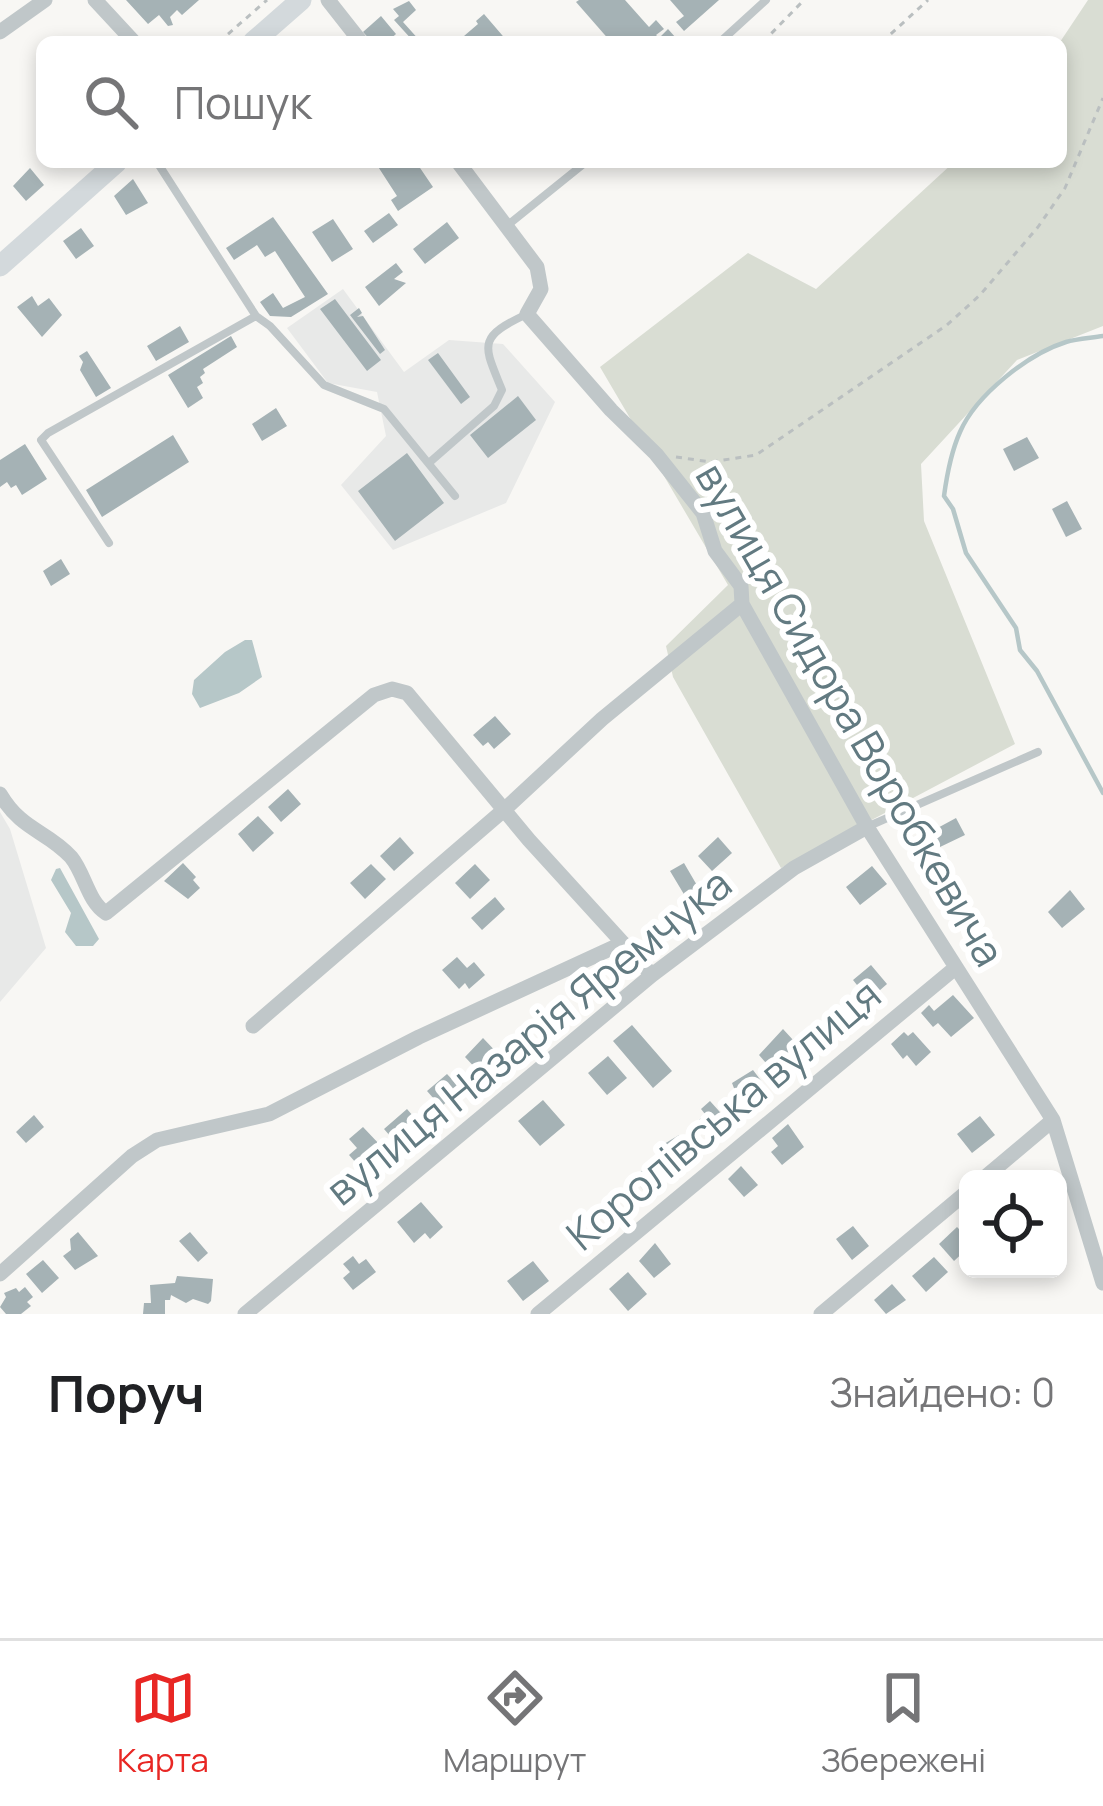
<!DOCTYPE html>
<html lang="uk">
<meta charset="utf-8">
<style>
body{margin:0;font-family:Manrope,sans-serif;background:#f2f2f2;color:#202124}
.controls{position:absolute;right:36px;bottom:36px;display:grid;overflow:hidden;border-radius:18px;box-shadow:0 6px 18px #0003}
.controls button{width:108px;height:108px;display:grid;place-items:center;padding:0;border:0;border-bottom:3px solid #e0e0e0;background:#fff;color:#202124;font:60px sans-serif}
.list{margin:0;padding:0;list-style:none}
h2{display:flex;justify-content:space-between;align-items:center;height:156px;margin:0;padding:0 48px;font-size:51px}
h2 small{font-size:39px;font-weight:400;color:#757577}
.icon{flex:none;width:66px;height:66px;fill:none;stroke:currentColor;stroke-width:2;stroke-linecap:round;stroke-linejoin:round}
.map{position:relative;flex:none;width:1103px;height:1314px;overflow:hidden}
.search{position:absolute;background:#fff;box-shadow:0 6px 18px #0003;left:36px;right:36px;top:36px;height:132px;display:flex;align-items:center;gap:30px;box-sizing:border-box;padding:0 42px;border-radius:18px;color:#757577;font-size:45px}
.sheet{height:324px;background:#fff}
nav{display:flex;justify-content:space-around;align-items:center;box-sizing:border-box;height:168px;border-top:3px solid #e0e0e0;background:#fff;font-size:33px;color:#757577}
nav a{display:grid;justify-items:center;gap:6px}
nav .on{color:#e82724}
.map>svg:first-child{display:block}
.built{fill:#e8e9e8}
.green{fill:#d9ddd3}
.water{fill:#b6c7c8}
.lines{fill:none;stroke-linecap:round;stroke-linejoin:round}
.stream{stroke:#b6c7c8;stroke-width:4.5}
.building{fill:#a5b2b5}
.path{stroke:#babfc0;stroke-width:3;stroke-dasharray:6 6;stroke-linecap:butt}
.lane{stroke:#c0c7c9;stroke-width:8}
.street{stroke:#c0c7c9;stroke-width:15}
.secondary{stroke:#d3d9dc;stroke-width:21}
.labels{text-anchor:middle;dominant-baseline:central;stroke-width:12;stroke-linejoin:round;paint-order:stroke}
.street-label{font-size:42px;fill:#627a81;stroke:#fff}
</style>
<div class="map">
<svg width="1103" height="1314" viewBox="0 0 1103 1314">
<rect width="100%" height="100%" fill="#f8f7f4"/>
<path class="built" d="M343,289L404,372L449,340L503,344L555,402L506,503L393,550L341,485L386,436L377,392L328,383L287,328Z
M0,812L10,829L46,948L0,1002Z"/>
<path class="green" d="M1088,0H1103V326L1017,360L921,464L924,521L1015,744L781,868L673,677L666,646L728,585L600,367L748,253L816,289L954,162H1061L1060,42Z"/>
<path class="water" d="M245,640H252L262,677L239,693L200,708L192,694L194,680L225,652Z
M60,868L99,939L93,946H76L65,932L71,913L51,880L56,869Z"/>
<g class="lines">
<path class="stream" d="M1103,336C1091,338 1077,339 1066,342C1028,354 976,395 960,432C951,452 947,474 944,496L953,509L966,553L1016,628L1020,650L1037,671L1103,793"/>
</g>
<path class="building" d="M126,0H199L182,15L177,10L170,17L173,25L168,26L159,15L148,24Z
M579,0H625L649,27L656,20L664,29L656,35L659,38L668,29L676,38L672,42H611L576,2Z
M670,0H719L684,31L676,22L684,16Z
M409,1L416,10L403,22L421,42H414L394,20L399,16L393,9Z
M484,14L508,42H457L478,24L476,21Z
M381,16L396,34L387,42H372L363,32Z
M375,162H416L433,187L398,211L391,200L397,196Z
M30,168L44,185L26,201L13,186Z
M133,179L148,203L126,215L114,196Z
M389,213L398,225L373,243L364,231Z
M273,217L328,294L291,317L270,316L260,302L273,293L283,308L305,297L275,251L265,257L257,245L234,260L226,248Z
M333,219L353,249L332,262L312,232Z
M447,222L459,238L425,264L413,249Z
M81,228L94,246L76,259L63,241Z
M396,263L403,272L394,279L406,283L379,306L365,287Z
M32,296L38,306L49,298L62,315L42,337L17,307Z
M335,299L381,360L367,371L320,309Z
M359,308L362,313L357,317L363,316L385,350L380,354L350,315Z
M180,326L189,342L156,361L147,346Z
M231,336L237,347L203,369L205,373L200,377L203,383L197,387L203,398L188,408L168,375Z
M87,351L111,388L96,397L80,370L83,362L79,356Z
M438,353L470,397L461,404L428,360Z
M518,396L536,420L488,458L470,435Z
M276,408L287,426L262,441L252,424Z
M173,435L189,462L102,517L86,490Z
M1027,437L1039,458L1014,471L1003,449Z
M25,444L47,479L22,495L16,485L11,488L7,482L0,487V460Z
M407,453L444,503L395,541L358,491Z
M1067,501L1082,529L1066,537L1052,509Z
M61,559L70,574L51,586L43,571Z
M495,716L511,734L494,749L488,742L483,746L473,735Z
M288,789L301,804L281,822L268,807Z
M258,816L274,833L253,852L238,834Z
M956,818L965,835L940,847L932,831Z
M400,837L414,853L394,871L380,856Z
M718,837L732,853L712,871L698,856Z
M183,863L196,877L193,880L200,888L188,899L164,881Z
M684,863L698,887L685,896L670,871Z
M371,864L386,879L365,899L350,883Z
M475,864L490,880L470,899L455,883Z
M872,866L887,884L860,905L846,887Z
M1070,890L1085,909L1062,928L1048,912Z
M495,897L505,909L482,930L471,918Z
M457,957L467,968L474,962L485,975L469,989L465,983L459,989L442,970Z
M871,965L887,984L863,1005L855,996L861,990L853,980Z
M953,995L974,1018L951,1037L938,1023L933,1027L921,1013L929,1005L934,1011Z
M632,1025L672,1071L653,1088L613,1041Z
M783,1029L805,1053L781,1080L759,1055Z
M904,1032L908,1036L913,1032L931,1052L916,1066L907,1055L903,1059L891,1044Z
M483,1038L502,1058L480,1073L465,1057Z
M608,1056L627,1078L607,1095L588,1073Z
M753,1070L766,1087L748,1106L737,1096L732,1083Z
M447,1074L461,1089L441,1107L427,1091Z
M543,1100L565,1125L540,1146L518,1121Z
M710,1101L728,1121L717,1131L713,1126L706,1132L697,1122L705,1114L701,1109Z
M407,1109L420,1124L397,1144L384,1129Z
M34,1115L44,1127L26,1143L16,1132Z
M980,1116L995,1135L972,1153L957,1134Z
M788,1124L804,1147L782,1165L771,1152L778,1146L772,1138Z
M363,1127L381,1146L377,1149L383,1156L364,1172L349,1155L357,1148L349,1139Z
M679,1135L695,1154L674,1164L659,1147Z
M649,1165L660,1179L645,1192L633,1178Z
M741,1166L758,1185L744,1197L728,1179Z
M421,1202L443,1227L430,1239L425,1233L414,1243L397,1222Z
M853,1226L869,1246L852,1260L836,1239Z
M957,1227L968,1238V1248L954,1261L939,1244Z
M78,1232L98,1256L75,1270L63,1256L71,1250L70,1239Z
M190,1232L208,1253L198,1262L179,1241Z
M655,1243L671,1264L654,1278L639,1261Z
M353,1256L359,1264L366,1259L376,1272L353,1290L343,1278L350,1272L343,1264Z
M934,1257L948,1272L926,1292L912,1276Z
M43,1260L59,1278L42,1293L26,1274Z
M533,1261L549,1281L523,1301L507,1281Z
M628,1272L647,1294L628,1311L609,1289Z
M177,1276L213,1279L211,1301L208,1304L193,1299L186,1303L171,1295L170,1300H165V1314H143L144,1303H151L150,1285L175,1283Z
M892,1284L906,1300L886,1314L874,1300Z
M25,1287L33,1297L27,1302L31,1306L21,1314H6L0,1307L6,1297L4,1293L16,1288L19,1292Z"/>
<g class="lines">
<path class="path" d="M219,42L267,0
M763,42L804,0
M882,42L928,0
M676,457L711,462L756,455L947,325L980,295L1038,227L1065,188L1103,98"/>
<path class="lane" d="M720,42L766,0
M157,162L256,316
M508,225L586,162
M430,462L494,406L502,390C484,345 476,338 527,314
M109,543L41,440L48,433L256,316L270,326L324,385L384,409L455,496
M869,826L1038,752"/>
<path class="street" d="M95,0L134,42
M328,0L361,42
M0,32L45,0
M458,162L537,267L541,289L527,314L611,410L656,454L703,513L715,551L741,586L742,604L867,827L1053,1120L1103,1283
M0,794C22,831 46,830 71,857C85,874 88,902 106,913L374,695L392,689L407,693L529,840L652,975
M253,1026L505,809L602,719L742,604
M983,1179L1053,1120
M0,1274L132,1156L157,1140L269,1114L419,1037L623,943
M245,1314L652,975L794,868L867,827
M538,1314L954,969
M821,1314L968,1191"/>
<path class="secondary" d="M253,42L301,0
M0,266L117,162"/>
</g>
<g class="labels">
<g class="street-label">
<text transform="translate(851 714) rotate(60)">вулиця Сидора Воробкевича</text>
<text transform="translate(528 1036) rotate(-39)">вулиця Назарія Яремчука</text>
<text transform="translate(723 1114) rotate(-40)">Королівська вулиця</text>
</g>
</g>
</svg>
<div class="controls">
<button><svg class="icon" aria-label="locate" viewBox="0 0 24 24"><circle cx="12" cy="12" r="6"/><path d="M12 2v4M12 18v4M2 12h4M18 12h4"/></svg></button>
</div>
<div class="search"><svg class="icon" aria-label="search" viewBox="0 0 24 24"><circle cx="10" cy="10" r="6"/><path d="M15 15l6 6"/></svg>Пошук</div>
</div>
<section class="sheet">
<h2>Поруч<small>Знайдено: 0</small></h2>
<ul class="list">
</ul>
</section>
<nav>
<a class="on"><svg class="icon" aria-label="map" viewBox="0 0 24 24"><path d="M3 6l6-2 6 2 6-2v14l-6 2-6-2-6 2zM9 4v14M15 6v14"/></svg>Карта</a>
<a><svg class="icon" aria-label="directions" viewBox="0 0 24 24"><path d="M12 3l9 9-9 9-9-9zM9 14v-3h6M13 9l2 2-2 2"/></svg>Маршрут</a>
<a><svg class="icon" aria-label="saved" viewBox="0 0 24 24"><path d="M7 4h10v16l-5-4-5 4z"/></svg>Збережені</a>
</nav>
